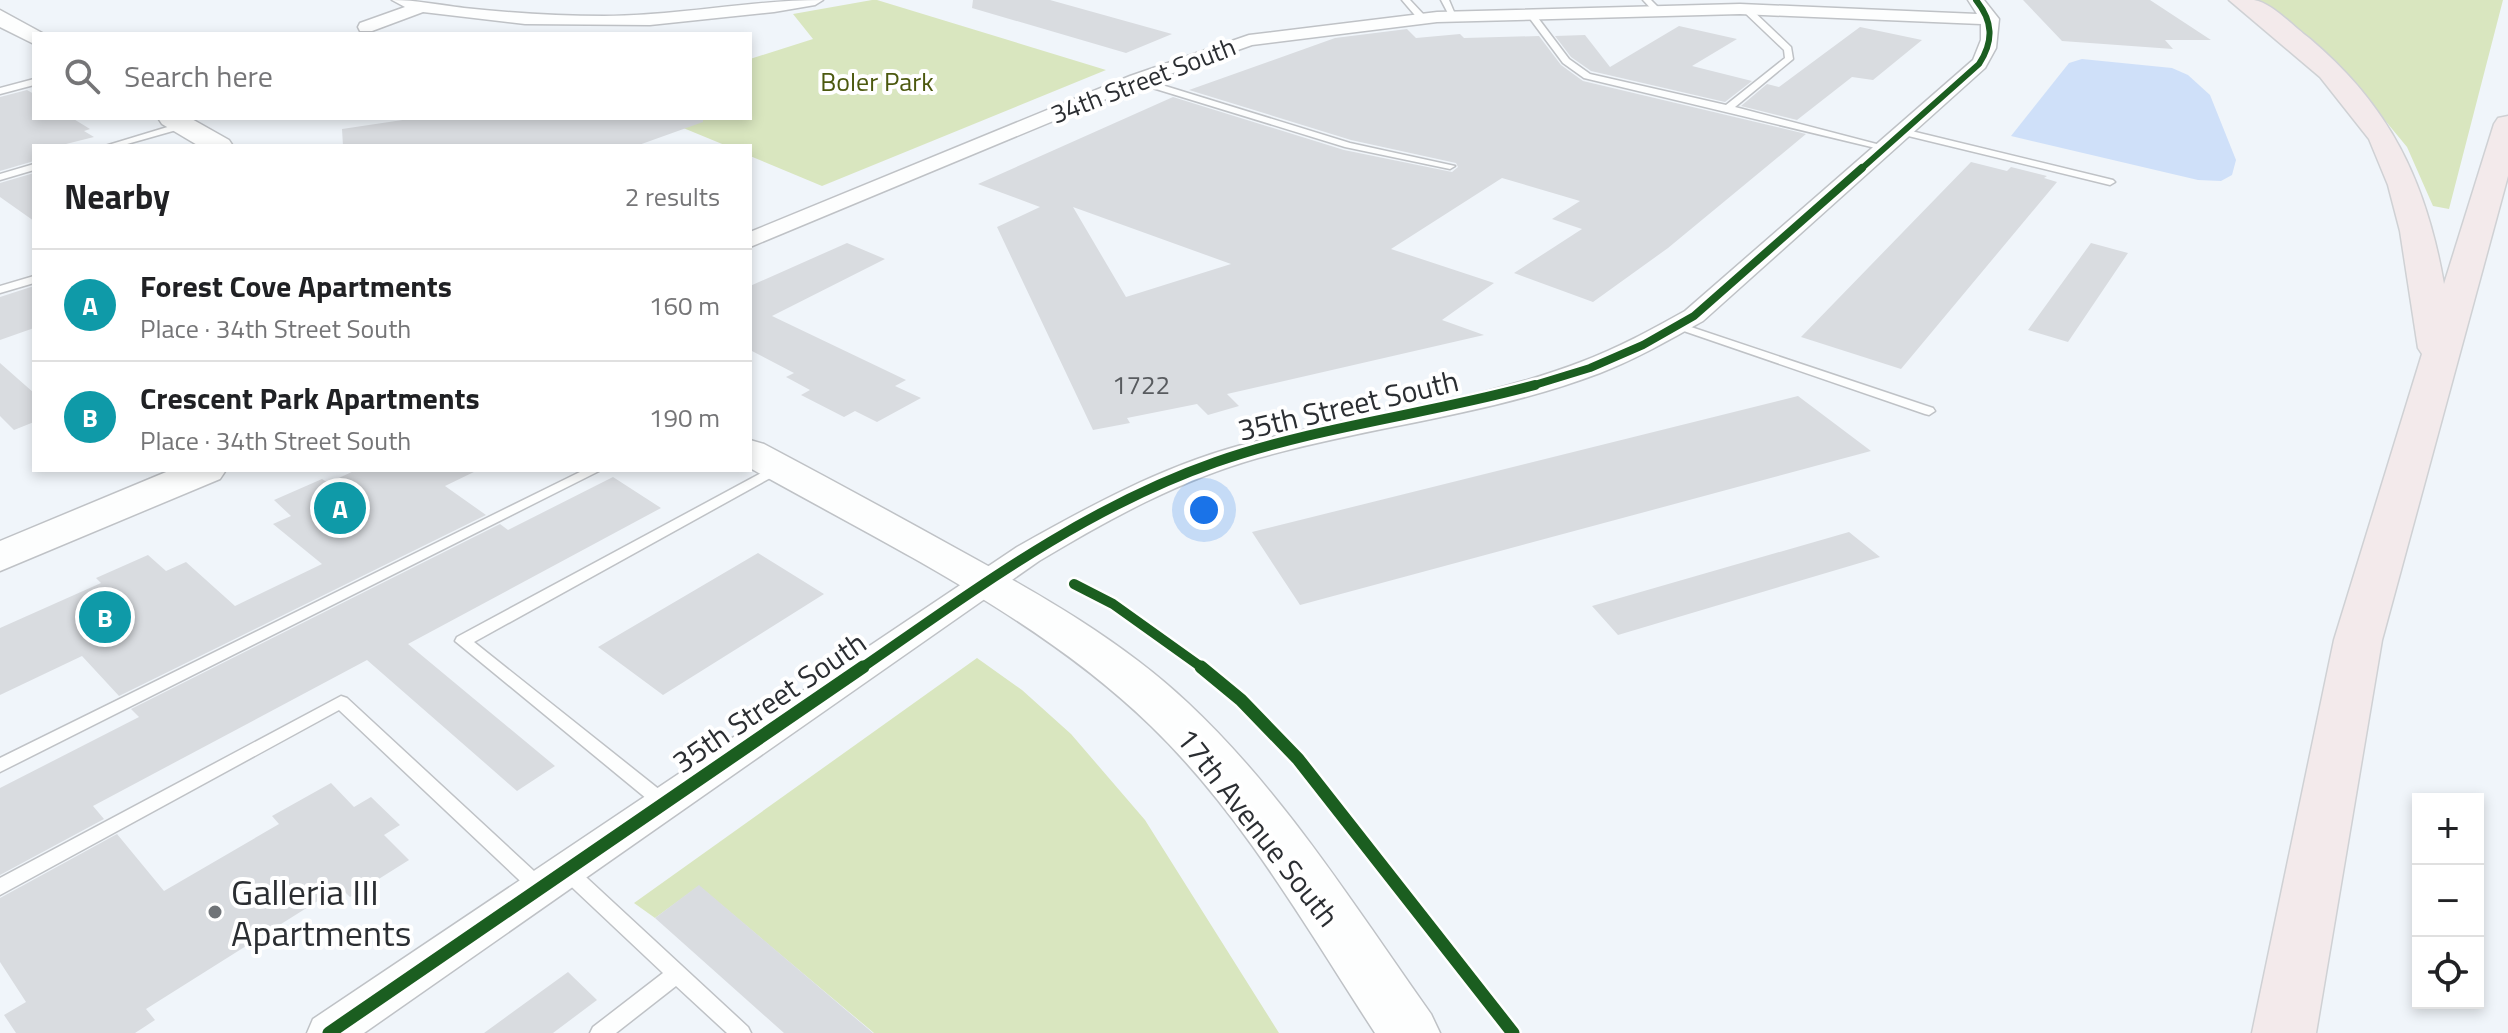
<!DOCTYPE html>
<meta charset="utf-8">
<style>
body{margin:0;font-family:"Titillium Web",sans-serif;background:#f6f6f6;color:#202124}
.controls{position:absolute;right:24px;bottom:24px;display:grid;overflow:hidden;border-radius:0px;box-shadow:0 4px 12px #0003}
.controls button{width:72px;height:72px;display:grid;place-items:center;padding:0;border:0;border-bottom:2px solid #e0e0e0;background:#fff;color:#202124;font:40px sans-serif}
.you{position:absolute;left:1204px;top:510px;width:28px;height:28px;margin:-20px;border:6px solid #fff;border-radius:50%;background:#1a73e8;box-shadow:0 0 0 12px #1a73e833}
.badge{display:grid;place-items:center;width:52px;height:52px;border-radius:50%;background:#0f766e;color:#fff;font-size:26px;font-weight:700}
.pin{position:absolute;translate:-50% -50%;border:4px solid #fff;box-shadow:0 2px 8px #0006}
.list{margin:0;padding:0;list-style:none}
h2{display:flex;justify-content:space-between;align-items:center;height:104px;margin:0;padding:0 32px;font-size:34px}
h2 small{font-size:26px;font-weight:400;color:#757577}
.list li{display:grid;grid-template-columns:52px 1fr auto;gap:24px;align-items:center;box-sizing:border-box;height:112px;padding:0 32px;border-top:2px solid #e0e0e0}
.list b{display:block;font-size:30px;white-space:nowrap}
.list p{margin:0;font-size:26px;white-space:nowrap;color:#757577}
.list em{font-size:26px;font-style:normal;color:#757577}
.icon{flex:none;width:44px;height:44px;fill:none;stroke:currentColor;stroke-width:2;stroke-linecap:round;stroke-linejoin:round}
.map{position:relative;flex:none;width:2508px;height:1033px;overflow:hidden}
.search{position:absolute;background:#fff;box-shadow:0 4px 12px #0003;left:32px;top:32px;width:720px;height:88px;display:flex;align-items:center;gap:20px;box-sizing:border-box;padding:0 28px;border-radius:0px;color:#757577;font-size:30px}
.panel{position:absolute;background:#fff;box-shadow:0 4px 12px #0003;left:32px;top:144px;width:720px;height:328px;border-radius:0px}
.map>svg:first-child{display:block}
.green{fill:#d9e6bf}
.water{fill:#cfe0f9}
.building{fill:#d9dce0;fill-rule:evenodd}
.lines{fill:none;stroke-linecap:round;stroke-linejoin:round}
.lane-casing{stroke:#bfc2c6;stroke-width:3}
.street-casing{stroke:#bfc2c6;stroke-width:3}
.secondary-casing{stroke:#bfc2c6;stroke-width:3}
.highway-casing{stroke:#cfd1d4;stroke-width:3}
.lane{fill:#fdfefe;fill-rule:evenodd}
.street{fill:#fdfefe;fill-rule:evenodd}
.secondary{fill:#fdfefe;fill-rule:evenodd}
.highway{fill:#f3eaeb;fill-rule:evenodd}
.cycleway-far3-casing{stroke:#fff;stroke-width:9}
.cycleway-far2-casing{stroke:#fff;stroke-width:12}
.cycleway-far1-casing{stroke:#fff;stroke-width:15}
.cycleway-casing{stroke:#fff;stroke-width:18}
.cycleway-far3{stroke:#1b5e20;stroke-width:6}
.cycleway-far2{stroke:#1b5e20;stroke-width:8}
.cycleway-far1{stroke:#1b5e20;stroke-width:10}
.cycleway{stroke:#1b5e20;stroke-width:13}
.poi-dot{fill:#707478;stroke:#fff;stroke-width:3}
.labels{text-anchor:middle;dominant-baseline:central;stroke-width:8;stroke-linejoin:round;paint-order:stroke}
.far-street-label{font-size:26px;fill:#2b2e32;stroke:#fff}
.far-park-label{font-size:26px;fill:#4c590f;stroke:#fff}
.number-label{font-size:26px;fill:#585b5f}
.street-label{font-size:30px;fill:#2b2e32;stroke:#fff}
.near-poi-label{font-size:36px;fill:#2b2e32;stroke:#fff;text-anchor:start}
</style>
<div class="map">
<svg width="2508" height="1033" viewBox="0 0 2508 1033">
<rect width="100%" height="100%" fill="#f0f5fa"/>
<path class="green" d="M872,0H877L1106,70L822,186L750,156V146H727L659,118H750V59L813,39L793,14Z
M2254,0H2503L2449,209L2433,206L2407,147L2336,61Z
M977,658L1022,690L1071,734L1145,820L1279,1033H874L699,886L655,918L634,903Z"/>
<path class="water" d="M2082,59L2172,68L2188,75L2210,95L2236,160L2232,175L2221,181L2198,180L2011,136L2069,63Z"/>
<path class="building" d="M973,0H1050L1172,34L1126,53L972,8Z
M2023,0H2150L2211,40H2165L2173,49L2062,41Z
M1679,26L1737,39L1692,66L1752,81L1725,102L1591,71L1571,57L1555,36L1585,35L1610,67Z
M1860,27L1922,40L1873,80L1852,77L1797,120L1741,106L1767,84L1779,87Z
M1407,29L1416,38L1460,34L1464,38L1539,36L1561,65L1583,81L1806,134L1668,248L1593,302L1514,273L1582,229L1552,219L1580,201L1502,178L1391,249L1494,283L1442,320L1484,335L1227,394L1239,406L1208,415L1197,404L1127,418L1130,423L1093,430L997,227L1040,207L978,184L1173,97L1344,150L1452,172L1458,167L1456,163L1351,140L1189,90L1335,38ZM1073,207L1231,264L1126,297Z
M27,90L34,94V118H72L90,129L84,131L94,137L58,146H34V161L0,171V97Z
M416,118H703V122L636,146H343L342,129Z
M1971,162L2007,171L2011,167L2047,176L2044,178L2057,182L1901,369L1801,337Z
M34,173V221L0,197V183Z
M847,243L885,259L772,316L906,380L895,386L921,398L877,422L855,411L844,417L801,395L810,390L786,377L794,373L750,350V286Z
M2091,243L2128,253L2068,342L2028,330Z
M34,286V328L0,340V297Z
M0,363L34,393V422L14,430L0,416Z
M1798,396L1871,451L1300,605L1252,532Z
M356,470H478L445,486L486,515L119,696L82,656L0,695V628L101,583L96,578L148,555L166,571L186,562L235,606L322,564L273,524L291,516L274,500L322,479L328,483Z
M613,477L661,508L408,644L555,766L517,791L367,660L93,806L104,819L0,875V788L139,717L131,709L500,524L508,530Z
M1849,532L1880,557L1618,635L1592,606Z
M758,553L824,594L663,695L598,647Z
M331,783L354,807L371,797L400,825L384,835L409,860L350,897L340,887L146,1009L155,1020L135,1033H16L4,1015L26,1002L0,962V898L117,834L164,891L279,824L272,816Z
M699,885L873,1033H784L655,918Z
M568,972L597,1000L553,1033H484Z"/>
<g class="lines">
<g class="lane-casing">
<path id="lane" d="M1402,0H1410L1425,16V20H1419Z
M1441,0H1449L1457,19H1451Z
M1643,0H1651L1663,12L1656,14Z
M1743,7H1749L1791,47L1793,59L1735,107L1888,147V151L1584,78L1563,63L1528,16L1535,14L1569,59L1590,74L1726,105L1785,58L1784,50L1743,11Z
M1136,77L1350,143L1455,166L1450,169L1345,147L1133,82L1132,80Z
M34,79V85L0,94V88Z
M184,122L188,125L187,127L120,146H105Z
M1903,129L2113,180L2115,182L2110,185L1900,134V130Z
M34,164V170L0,180V174Z
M34,276V283L0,293V286Z
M1679,323L1933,408L1935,411L1929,415L1925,414L1675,328V324Z
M778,464L785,468L783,471L474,642L670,798L673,803L670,808L664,810L658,808L455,641L457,637Z
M584,470H601L0,772V758Z
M341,696L347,698L547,883L549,888L547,893L540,896L533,893L339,710L0,895V878Z
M567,864L574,866L748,1027L751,1033H727L676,986L616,1033H590L593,1027L663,973L560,876L558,871L560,866Z"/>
</g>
<g class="street-casing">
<path id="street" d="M392,0C417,0 439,5 464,8C511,13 557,16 604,16C678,16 750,0 823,0L815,5L774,12L650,25L525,24L423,12L372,31H360L358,27L360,23L405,7Z
M1968,0H1984L1999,19L1996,48L1985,68L1703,321C1669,340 1636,359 1600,373C1490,415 1371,426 1258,458C1180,480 1109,519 1039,561L364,1033H307L313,1019L1017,547C1088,507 1159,468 1238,446C1351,415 1471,404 1581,362C1618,348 1651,330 1685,311L1973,60L1981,40V24L1740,14L1437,22L1252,45L1142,84L750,247V232L1130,76L1249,35L1437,12L1740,4L1977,14Z"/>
</g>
<g class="secondary-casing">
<path id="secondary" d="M0,10L44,34H34V44L0,27Z
M158,118H190L229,140L233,146H199L162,124Z
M750,440L764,444C830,479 896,515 961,551C1041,595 1122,641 1188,703C1284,793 1355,907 1431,1014L1440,1033H1375C1306,927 1242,814 1151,726C1039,617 885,544 750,468Z
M171,470H226L220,479L0,571V541Z"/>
</g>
<g class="highway-casing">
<path id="highway" d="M2229,0C2237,0 2246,0 2254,0C2272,3 2294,27 2309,38C2390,106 2426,181 2444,284L2494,124L2498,118L2508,116V176L2382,640L2316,1033H2252L2334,640L2422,354L2418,348L2400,231L2388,185L2369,139L2320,77Z"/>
</g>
<use href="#lane" class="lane"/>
<use href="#street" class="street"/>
<use href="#secondary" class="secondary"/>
<use href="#highway" class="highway"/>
<g class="cycleway-far3-casing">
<path id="cycleway-far3" d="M1860,170L1979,64C1994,41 1993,21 1976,0"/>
</g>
<g class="cycleway-far2-casing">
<path id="cycleway-far2" d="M1528,387L1590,368L1643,345L1694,316L1862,168"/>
</g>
<g class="cycleway-far1-casing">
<path id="cycleway-far1" d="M1074,584L1113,604L1204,669
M860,669C973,591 1084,508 1216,462C1319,426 1430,414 1535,385"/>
</g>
<g class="cycleway-casing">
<path id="cycleway" d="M1201,667L1241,700L1298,759L1513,1033
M329,1033L863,667"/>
</g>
<use href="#cycleway-far3" class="cycleway-far3"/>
<use href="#cycleway-far2" class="cycleway-far2"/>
<use href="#cycleway-far1" class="cycleway-far1"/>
<use href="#cycleway" class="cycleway"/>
</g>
<circle class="poi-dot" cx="215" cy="912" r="8"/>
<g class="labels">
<g class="far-street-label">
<text transform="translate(1143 80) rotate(-21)">34th Street South</text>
</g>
<g class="far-park-label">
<text x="877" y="81">Boler Park</text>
</g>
<g class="number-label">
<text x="1141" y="384">1722</text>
</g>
<g class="street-label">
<text transform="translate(1348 405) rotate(-13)">35th Street South</text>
<text transform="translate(769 702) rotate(-34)">35th Street South</text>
<text transform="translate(1258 827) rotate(52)">17th Avenue South</text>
</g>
<g class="near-poi-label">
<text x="231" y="891">Galleria III<tspan x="231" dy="41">Apartments</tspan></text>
</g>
</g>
</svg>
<div class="controls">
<button>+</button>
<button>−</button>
<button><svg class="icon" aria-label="locate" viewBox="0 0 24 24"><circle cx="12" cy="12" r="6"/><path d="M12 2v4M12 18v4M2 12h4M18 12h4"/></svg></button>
</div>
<div class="you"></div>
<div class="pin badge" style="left:340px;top:508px;background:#0f9aa8">A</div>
<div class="pin badge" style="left:105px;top:617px;background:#0f9aa8">B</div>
<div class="search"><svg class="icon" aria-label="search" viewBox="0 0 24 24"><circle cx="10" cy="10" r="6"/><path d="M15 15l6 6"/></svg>Search here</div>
<section class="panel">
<h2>Nearby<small>2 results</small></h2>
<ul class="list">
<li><span class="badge" style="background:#0f9aa8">A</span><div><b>Forest Cove Apartments</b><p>Place · 34th Street South</p></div><em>160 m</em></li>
<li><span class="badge" style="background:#0f9aa8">B</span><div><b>Crescent Park Apartments</b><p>Place · 34th Street South</p></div><em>190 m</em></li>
</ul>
</section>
</div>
